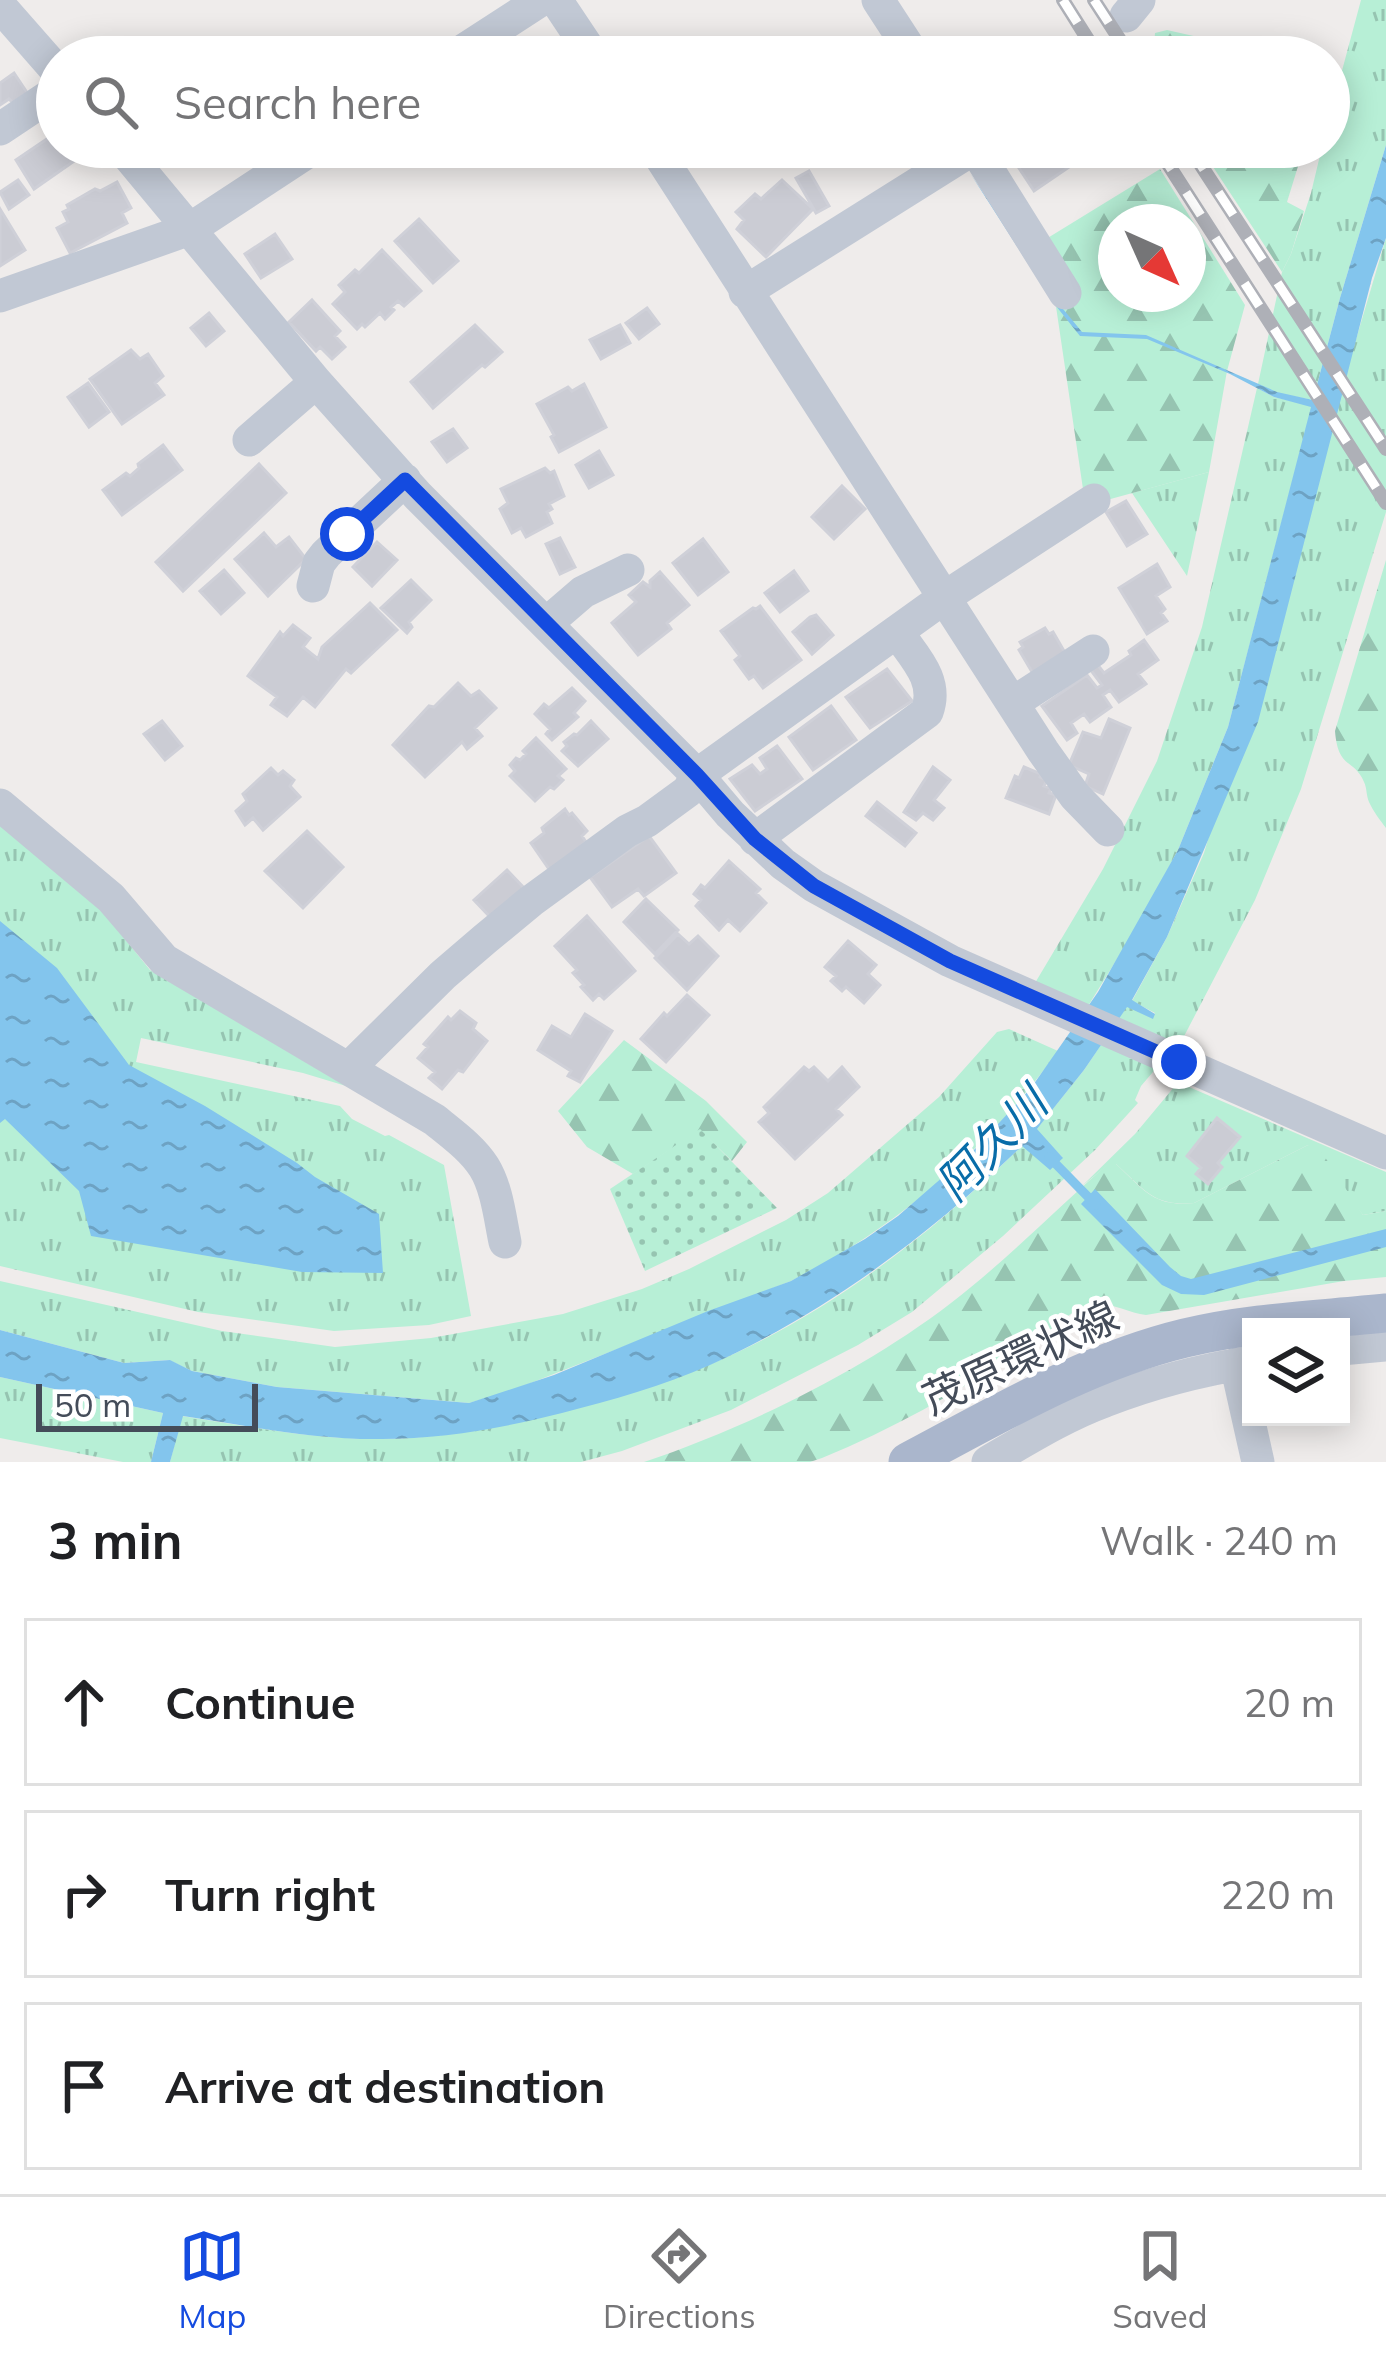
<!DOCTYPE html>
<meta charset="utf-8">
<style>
body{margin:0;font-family:Mulish,"Noto Sans JP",sans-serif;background:#f6f6f6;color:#202124}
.controls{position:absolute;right:36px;bottom:36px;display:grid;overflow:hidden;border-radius:0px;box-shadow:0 6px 30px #0003}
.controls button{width:108px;height:108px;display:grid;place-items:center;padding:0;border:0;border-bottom:3px solid #e0e0e0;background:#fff;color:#202124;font:60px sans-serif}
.compass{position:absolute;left:1098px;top:204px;width:108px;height:108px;border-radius:50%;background:#fff;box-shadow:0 6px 30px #0003;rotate:135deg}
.scale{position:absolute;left:36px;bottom:30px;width:222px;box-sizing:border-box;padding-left:12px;border:6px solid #444c59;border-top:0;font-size:33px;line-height:42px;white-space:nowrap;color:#444c59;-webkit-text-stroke:9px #fff;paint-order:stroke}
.stop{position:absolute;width:36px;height:36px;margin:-27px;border:9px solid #144be0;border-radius:50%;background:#fff}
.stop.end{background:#144be0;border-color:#fff;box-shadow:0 3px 12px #0008}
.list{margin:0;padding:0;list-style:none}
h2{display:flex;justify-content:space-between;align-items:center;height:156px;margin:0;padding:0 48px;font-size:51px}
h2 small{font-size:39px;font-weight:400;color:#757577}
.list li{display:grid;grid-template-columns:78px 1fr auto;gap:36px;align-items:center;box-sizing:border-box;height:168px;margin:0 24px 24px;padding:0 24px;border:3px solid #e0e0e0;border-radius:0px}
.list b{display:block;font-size:45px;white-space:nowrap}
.list em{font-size:39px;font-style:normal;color:#757577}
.icon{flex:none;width:66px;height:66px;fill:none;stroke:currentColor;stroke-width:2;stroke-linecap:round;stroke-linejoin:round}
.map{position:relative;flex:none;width:1386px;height:1462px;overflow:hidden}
.search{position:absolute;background:#fff;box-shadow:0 6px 30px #0003;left:36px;right:36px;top:36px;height:132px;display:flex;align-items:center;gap:30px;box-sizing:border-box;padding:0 42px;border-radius:66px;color:#757577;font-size:45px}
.sheet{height:732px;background:#fff}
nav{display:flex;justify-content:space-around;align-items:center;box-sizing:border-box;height:168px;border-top:3px solid #e0e0e0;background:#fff;font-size:33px;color:#757577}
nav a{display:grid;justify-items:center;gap:6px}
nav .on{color:#144be0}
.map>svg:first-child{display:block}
.grass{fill:url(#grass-tufts)}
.forest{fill:url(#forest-firs);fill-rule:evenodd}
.park{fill:url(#park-dots)}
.water{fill:url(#water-ripples)}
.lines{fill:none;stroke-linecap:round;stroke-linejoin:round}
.stream{stroke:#83c5ed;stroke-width:9}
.building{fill:#cbccd4;stroke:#cfd0d8;stroke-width:3}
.minor{stroke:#c1c8d4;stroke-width:33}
.major{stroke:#aab6cc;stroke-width:39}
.rail-casing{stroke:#aeb0b7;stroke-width:14}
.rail{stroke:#fff;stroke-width:9;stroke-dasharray:27;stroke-linecap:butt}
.route{stroke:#144be0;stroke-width:15}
.labels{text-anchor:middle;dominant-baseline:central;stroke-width:9;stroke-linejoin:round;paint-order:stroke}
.street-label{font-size:42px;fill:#444c59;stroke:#fff}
.water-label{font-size:45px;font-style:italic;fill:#086ca8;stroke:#fff}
</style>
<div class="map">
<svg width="1386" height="1462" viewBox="0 0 1386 1462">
<defs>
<pattern id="grass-tufts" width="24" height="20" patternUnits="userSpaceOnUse" patternTransform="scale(3)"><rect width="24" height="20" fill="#b7efd6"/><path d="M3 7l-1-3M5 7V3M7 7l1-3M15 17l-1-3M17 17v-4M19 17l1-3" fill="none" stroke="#96c4b1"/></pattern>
<pattern id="forest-firs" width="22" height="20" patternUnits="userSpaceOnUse" patternTransform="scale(3)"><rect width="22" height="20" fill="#b7efd6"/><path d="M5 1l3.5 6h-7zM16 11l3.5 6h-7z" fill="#96c4b1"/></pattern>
<pattern id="park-dots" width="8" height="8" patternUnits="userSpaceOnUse" patternTransform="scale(3)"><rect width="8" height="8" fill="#b7efd6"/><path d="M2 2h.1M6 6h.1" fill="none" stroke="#96c4b1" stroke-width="1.8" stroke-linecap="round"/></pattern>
<pattern id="water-ripples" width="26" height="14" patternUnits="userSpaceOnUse" patternTransform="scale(3)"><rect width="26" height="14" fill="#83c5ed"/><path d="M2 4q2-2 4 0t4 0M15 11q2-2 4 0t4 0" fill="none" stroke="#6da2c3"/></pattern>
</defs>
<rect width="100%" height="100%" fill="#efeceb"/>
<path class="grass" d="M1361,0H1386V145L1340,298L1313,400L1277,393L1258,384L1282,272L1291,254L1311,193L1322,147H1329V119Z
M1386,238V512L1301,789L1255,900L1180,1044L1176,1045L1141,1086L1135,1100L1138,1103L1095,1150L1003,1236L912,1312L858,1345L731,1410L622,1451L581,1462H170L182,1416C248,1426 314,1440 382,1439C434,1439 484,1429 535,1417C592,1405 647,1390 701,1368C820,1321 932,1234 1023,1145L1062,1157L1036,1130L1084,1070L1127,1006L1152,1018L1155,1013L1132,1001L1167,937L1204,853Z
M1257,388L1274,397L1312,406L1228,727L1178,850L1135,930L1088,1006L1035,983L1103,869L1157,761L1202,627Z
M1209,472L1187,576L1132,493Z
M0,825L104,913L150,970L346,1086L303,1073L141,1038L136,1062L340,1106L352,1119L385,1136L389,1135L444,1165L471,1316L429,1325L334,1331L198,1312L0,1266Z
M1009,1029L1058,1051C988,1148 898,1227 791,1281L513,1390L469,1403L277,1387L192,1371L169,1360L124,1363L0,1330V1281L222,1331L335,1347L431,1338L563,1314L642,1289L689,1269L786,1220L828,1193L939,1097L997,1032Z
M1182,1084L1386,1172V1211L1363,1215L1308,1145L1194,1203C1153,1207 1144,1189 1116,1164H1109L1082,1186L1135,1134L1175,1086Z
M0,1377L163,1413L151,1462H123L0,1438Z"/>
<path class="forest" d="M1167,30L1198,37L1231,57H1153L1155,33Z
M1200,147H1304L1287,202L1304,211L1291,254L1282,272Z
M1160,169L1245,305L1227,371L1209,472L1096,503L1083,489L1046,239ZM1116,222H1188V294H1116Z
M1386,560V828C1380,820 1373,811 1369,802C1366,795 1367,788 1364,782C1354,758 1338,770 1335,731Z
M624,1040L706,1101L747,1142L732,1161L700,1130L633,1174L587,1147L558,1111Z
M1308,1145L1319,1148L1363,1215L1386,1211V1277L1344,1281L1146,1315C1128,1313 1109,1301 1091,1304C1074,1307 1046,1335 1029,1346C963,1389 896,1428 822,1458L810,1462H644C748,1427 864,1370 951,1303C1007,1260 1056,1209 1109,1163L1116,1164C1144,1190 1153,1207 1194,1203Z"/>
<path class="park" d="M700,1129L777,1208L645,1271L610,1189Z"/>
<path class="water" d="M1386,145V238L1372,278L1258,722L1167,937L1132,1000L1155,1014L1153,1019L1127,1007L1084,1070L1037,1129L1063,1158L1050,1170L1022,1146C931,1234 826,1313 710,1365C663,1386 612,1400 562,1413C503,1428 443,1439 382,1439C315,1440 249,1426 183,1416L170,1462H151L163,1413L0,1377V1330L124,1363L170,1360L192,1371L277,1387L469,1403L554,1375L708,1311L791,1281L865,1239L898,1216L975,1149L1031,1088L1098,992L1178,850L1228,727L1311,407L1274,397L1230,374L1147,339L1080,336L1052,301L970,173L1054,298L1082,332L1146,335L1277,392L1313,400L1340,298Z
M0,921L57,968L129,1065L205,1106L297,1163L315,1177L379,1214L383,1273L302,1272L91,1236L79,1191L5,1119L0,1123Z
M1095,1189L1170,1267L1181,1276L1191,1279L1386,1229V1247L1204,1295L1181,1294L1162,1285L1081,1204Z"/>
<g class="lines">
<path class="stream" d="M1049,1157L1096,1205"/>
</g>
<path class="building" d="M14,73L30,97L17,106L9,99L0,105V83Z
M57,132V147H81L73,152L77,159L34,189L16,160Z
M1018,147H1088L1091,152L1034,191L1009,153Z
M809,171L829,206L816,213L796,178Z
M18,180L29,195L9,209L0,192Z
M782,180L813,209L766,257L737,229L744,220L736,212L755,194L761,199Z
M117,182L131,208L122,213L127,223L70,253L57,228L68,222L63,212L69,209L67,205L95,189L100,191Z
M0,209L25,250L0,266Z
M419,219L458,261L433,283L395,241Z
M275,234L292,259L261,278L245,254Z
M382,250L421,291L404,306L398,301L391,307L394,310L385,319L380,313L365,327L362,324L357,329L333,304L345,292L339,285L355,270L359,273Z
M312,300L340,331L335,336L345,347L332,359L320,347L316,351L289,322Z
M647,308L659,324L639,339L626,323Z
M209,313L224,331L206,346L191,328Z
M475,325L502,352L485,367L482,365L433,408L411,382Z
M620,325L630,343L601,359L590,340Z
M131,350L140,359L148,354L163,376L155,383L164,395L122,424L90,379Z
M88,383L109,412L89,427L68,397Z
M584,384L606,427L559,452L551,437L554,435L537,404L568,387L572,391Z
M453,429L467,448L447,462L432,442Z
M163,445L182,470L122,515L103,490L126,473L130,476L139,468L138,464Z
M599,451L613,475L589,488L576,465Z
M259,464L286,493L183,591L156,562Z
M545,468L550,473L554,471L564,496L549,504L552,509L547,512L552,523L526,537L521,528L512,533L500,509L508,503L501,489Z
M842,486L865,509L834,539L812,517Z
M1126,501L1147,534L1127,546L1106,512Z
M264,533L276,547L289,537L306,559L268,596L235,559Z
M560,538L575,567L560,574L546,544Z
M703,539L728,572L698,595L673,563Z
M377,542L397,560L372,586L353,567Z
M1157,564L1170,587L1156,596L1165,609L1161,613L1167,621L1147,634L1119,588Z
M224,570L244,593L221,614L200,591Z
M794,571L808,591L780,612L765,593Z
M660,572L689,605L667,623L671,629L638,655L612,623L636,602L629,595L643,582L650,587V581Z
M411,580L431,600L409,622L412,627L407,633L381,608Z
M370,603L397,630L351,673L346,669L315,707L303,697L287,716L271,705L277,697L248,676L280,632L283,636L293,625L310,638L303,647L318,659L322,647Z
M760,606L801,660L763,688L754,676L749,679L735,660L740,656L721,631L753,608L756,609Z
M816,615L833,635L812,654L793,632L810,617Z
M1045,628L1049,634L1053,632L1068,658L1035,677L1019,650L1023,647L1020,642Z
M1144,640L1158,660L1138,674L1146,684L1119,702L1110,690L1103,695L1111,707L1090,722L1084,714L1071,723L1077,733L1067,740L1042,706L1087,675L1097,688L1102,685L1090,669L1097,664L1104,673L1131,655L1129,651Z
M887,669L912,701L870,728L846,697Z
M458,683L471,696L479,691L496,708L475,728L482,736L467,749L462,742L425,777L393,745L429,706L434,707Z
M572,688L585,701L574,713L578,717L552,740L546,734L550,729L535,714L544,704L549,708Z
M831,706L856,740L813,770L789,737Z
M1109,719L1130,728L1103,794L1085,786L1089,774L1069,765L1083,732L1101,738Z
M162,721L182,746L165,760L144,734Z
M591,721L608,739L578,766L562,751L567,746L564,742L574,734L577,735Z
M536,738L566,769L558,776L563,780L554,789L550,787L535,801L510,776L515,771L510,765L516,758L520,760L526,754L523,751Z
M777,746L802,779L755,811L730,779L752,765L760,774L767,769L760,758Z
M933,767L950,780L934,800L944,808L933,820L923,813L916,820L904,812Z
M1024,767L1041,774L1040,777L1047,780L1044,786L1051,788L1049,793L1056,795L1049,814L1006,798L1015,776L1019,778Z
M271,768L278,775L283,771L294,780L290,786L300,797L263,830L253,818L245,825L236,811L247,801L243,794Z
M877,802L916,833L905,846L866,816Z
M565,809L569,815L572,813L587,831L582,836L586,842L551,872L531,843L544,833L542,828Z
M307,831L343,867L303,908L265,871Z
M649,836L676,873L644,896L638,889L612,907L590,877Z
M729,861L760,889L756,893L766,903L740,931L728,920L719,930L696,906L701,900L694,894L701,885L705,888Z
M507,870L525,889L493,920L474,900Z
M646,899L678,930L655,954L624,922Z
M587,916L635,971L604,999L599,994L593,1000L581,987L584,985L573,973L577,970L555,946Z
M678,934L689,944L698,936L718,956L687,990L655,958Z
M848,941L876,965L868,974L880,985L864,1003L846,987L842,991L831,981L836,976L825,967Z
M687,995L709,1015L666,1062L641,1039L664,1013L667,1016Z
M460,1011L476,1023L473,1029L487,1041L463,1072L458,1070L442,1089L429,1078L435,1072L418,1058L428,1047L424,1044L448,1017L451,1020Z
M585,1014L612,1031L580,1082L568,1076L571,1071L538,1050L552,1026L571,1037Z
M804,1067L809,1071L814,1067L828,1081L842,1067L859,1087L836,1109L842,1115L795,1159L759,1122L769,1113L764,1107Z
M1217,1118L1240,1137L1218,1163L1222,1167L1208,1184L1196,1174L1201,1168L1187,1156Z"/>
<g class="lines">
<path class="minor" d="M556,0L594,57
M878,0L915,57
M0,6L57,71
M1126,16L1139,0
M453,57L541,0
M0,129L57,91
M121,147L316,382L418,496L697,775L730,814L783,864L814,886L950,961L1386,1153
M654,147L1043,751L1075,796L1108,830
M974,147L1065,293
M745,292L976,147
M0,296L190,229L315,147
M249,440L316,382
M313,586L319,563L326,554L405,480
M547,623L583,592L628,570
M1013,703L1093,651
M0,805L111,898L164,960L435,1120C452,1134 472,1148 484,1167C497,1188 500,1218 505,1242
M755,839L927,712C939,680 914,657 897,632
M350,1067L443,975L485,939L531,901L627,831L647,821L688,791L697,775L945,597L1094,500
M1341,1349L1386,1345
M1236,1364L1258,1462
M988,1462C1026,1440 1064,1416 1105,1401C1151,1383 1202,1370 1251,1362"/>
<path class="major" d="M908,1462C997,1415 1086,1362 1185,1338C1251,1322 1319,1320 1386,1313"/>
<g class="rail-casing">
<path id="rail" d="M1063,0L1099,57
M1094,0L1131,57
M1157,147L1386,503
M1189,147L1386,449"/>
</g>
<use href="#rail" class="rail"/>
</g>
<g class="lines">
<path class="route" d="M347,534L405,480L697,775L755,839L814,886L950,961L1179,1062"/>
</g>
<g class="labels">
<g class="street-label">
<text transform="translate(1020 1357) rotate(-25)">茂原環状線</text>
</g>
<g class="water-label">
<text transform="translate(991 1143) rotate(-46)">阿久川</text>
</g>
</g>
</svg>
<div class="controls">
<button><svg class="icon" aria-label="layers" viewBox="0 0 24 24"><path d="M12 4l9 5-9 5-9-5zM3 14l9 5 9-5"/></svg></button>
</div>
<svg class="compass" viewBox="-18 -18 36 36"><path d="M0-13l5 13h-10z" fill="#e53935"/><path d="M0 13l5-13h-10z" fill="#757577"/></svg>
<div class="scale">50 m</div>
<div class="stop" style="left:347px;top:534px"></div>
<div class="stop end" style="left:1179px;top:1062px"></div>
<div class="search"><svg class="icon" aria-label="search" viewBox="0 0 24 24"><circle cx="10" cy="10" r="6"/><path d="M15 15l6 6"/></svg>Search here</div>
</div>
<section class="sheet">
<h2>3 min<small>Walk · 240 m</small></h2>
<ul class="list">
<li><svg class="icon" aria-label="ahead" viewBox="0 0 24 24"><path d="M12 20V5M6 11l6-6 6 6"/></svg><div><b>Continue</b></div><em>20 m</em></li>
<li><svg class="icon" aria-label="right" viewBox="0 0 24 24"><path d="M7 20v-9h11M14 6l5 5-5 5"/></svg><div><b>Turn right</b></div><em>220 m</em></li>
<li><svg class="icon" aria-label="arrive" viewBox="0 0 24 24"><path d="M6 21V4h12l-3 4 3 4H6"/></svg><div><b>Arrive at destination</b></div></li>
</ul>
</section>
<nav>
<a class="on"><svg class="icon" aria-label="map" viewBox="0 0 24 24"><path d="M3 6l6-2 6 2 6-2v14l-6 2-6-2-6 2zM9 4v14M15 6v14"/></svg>Map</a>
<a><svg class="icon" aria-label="directions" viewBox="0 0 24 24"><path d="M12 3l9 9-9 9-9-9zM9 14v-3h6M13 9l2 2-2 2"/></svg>Directions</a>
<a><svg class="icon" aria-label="saved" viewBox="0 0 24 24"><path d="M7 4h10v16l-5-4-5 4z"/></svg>Saved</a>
</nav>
